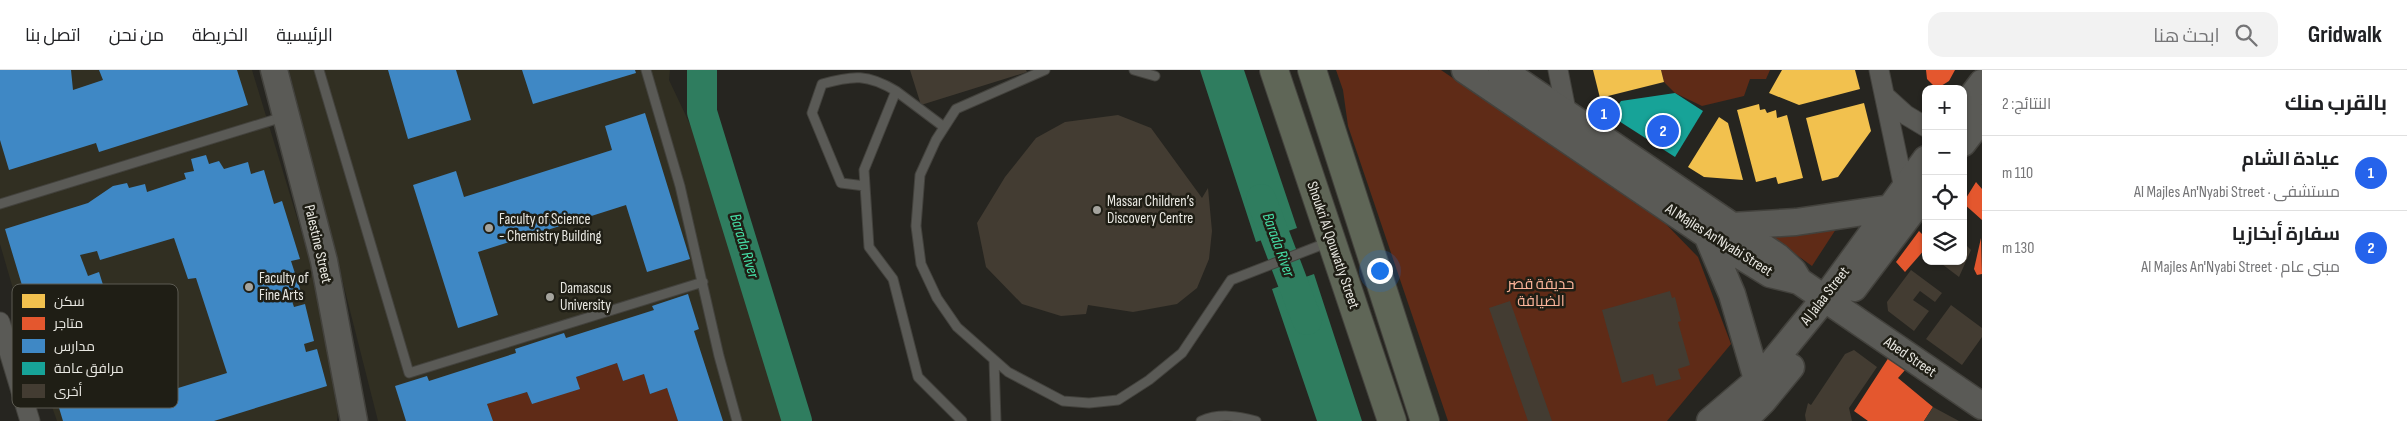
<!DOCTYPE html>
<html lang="ar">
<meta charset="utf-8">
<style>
body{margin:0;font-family:"Sofia Sans Condensed",Cairo,sans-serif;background:#f2f2f2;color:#202124;direction:rtl}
.controls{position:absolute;right:15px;top:15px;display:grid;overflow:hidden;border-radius:10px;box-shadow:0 1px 4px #0004}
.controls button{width:45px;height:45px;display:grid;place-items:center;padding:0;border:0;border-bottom:1px solid #e0e0e0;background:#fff;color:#202124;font:25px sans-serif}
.you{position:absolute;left:1379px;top:200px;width:18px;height:18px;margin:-12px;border:4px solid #fff;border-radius:50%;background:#1a73e8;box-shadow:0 0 0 8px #1a73e833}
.badge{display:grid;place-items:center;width:32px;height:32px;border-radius:50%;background:#2563eb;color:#fff;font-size:16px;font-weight:700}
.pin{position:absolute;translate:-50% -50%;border:2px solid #fff;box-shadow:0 1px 5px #0006}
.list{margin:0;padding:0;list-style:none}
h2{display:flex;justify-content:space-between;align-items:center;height:65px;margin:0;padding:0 20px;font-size:21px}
h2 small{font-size:16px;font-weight:400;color:#757577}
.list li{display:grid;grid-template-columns:32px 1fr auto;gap:15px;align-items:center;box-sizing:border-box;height:75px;padding:0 20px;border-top:1px solid #e0e0e0}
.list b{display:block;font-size:19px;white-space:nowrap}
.list p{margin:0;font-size:16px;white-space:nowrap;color:#757577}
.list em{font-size:16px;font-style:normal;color:#757577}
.icon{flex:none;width:28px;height:28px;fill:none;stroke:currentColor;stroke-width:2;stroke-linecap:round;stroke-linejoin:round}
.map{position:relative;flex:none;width:1982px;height:351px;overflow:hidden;direction:ltr}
header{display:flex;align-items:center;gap:30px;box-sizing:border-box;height:70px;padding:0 25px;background:#fff;border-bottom:1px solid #e0e0e0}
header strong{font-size:24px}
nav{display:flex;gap:28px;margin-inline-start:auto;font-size:18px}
.search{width:350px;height:45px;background:#f2f2f2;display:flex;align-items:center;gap:12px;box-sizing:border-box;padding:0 18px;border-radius:15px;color:#757577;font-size:19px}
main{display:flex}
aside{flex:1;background:#fff}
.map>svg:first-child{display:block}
.built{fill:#312f22}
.green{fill:#5f2b17}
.water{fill:#2f7d5f}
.homes{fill:#f2c14e}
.shops{fill:#e4572e}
.schools{fill:#3f88c5;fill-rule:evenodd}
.public{fill:#17a398}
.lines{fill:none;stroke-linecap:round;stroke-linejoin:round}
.river{stroke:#2f7d5f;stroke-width:30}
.building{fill:#433c32}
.lane-casing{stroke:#43423d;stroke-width:11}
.street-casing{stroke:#43423d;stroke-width:21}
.secondary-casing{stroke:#43423d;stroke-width:29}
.highway-casing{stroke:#43423d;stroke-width:30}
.lane{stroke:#5a5a56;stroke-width:9}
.street{stroke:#5a5a56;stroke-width:19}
.secondary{stroke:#5a5a56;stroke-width:26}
.highway{stroke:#5f6657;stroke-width:28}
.poi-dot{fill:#a5a49e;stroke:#1f1e15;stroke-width:2}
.labels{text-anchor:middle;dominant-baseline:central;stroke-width:5;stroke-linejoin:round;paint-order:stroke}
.poi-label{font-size:15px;fill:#e9e8e2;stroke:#1f1e15;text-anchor:start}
.street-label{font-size:15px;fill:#e9e8e2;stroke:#1f1e15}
.park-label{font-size:15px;fill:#fbb49a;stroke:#1f1e15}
.water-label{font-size:16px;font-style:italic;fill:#45e0a7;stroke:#1f1e15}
.key{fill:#1f1e15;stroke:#5c5b52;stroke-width:1}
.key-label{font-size:14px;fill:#e9e8e2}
</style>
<header>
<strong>Gridwalk</strong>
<div class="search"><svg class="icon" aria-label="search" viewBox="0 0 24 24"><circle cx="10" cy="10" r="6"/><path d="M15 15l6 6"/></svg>ابحث هنا</div>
<nav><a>الرئيسية</a><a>الخريطة</a><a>من نحن</a><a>اتصل بنا</a></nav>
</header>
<main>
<aside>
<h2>بالقرب منك<small>النتائج: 2</small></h2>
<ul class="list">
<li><span class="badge">1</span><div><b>عيادة الشام</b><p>مستشفى · Al Majles An'Nyabi Street</p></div><em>110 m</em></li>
<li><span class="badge">2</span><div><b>سفارة أبخازيا</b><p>مبنى عام · Al Majles An'Nyabi Street</p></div><em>130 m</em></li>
</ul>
</aside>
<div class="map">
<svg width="1982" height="351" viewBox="0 0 1982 351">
<rect width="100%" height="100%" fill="#262520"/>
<path class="built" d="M0,0H252L316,210L338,342L337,351H57L27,267L0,174Z
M289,0H670L669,10L713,103L793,351H378Z"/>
<path class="green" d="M1336,0H1441L1662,150L1698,187L1731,274L1667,351H1448L1348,56L1343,20Z
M1661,0H1770L1766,9H1750L1744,26L1702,36L1675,23L1664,12Z
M1838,156L1812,196L1766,163Z
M617,293L623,311L644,304L650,324L667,318L678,351H493L487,334L527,322L532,334L576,307Z"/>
<path class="water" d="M1200,0H1244L1297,158L1256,172Z
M1314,204L1362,351H1317L1272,219Z"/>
<path class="homes" d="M1593,0H1661L1664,12L1600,28Z
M1782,0H1855L1860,19L1799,35L1769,23Z
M1864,33L1871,61L1838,107L1822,111L1806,48Z
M1759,34L1760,40L1765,39L1767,43L1776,40L1777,48L1787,45L1803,108L1778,114L1776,107L1756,112L1737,40Z
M1719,47L1728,53L1743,110L1704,107L1688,97Z"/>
<path class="shops" d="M1926,0H1955L1949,11L1941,16H1934L1927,9Z
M1976,112L1982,119V150L1963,133Z
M1919,161L1926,168V178L1905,202L1896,192Z
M1981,168L1982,204L1977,205L1974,199Z
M1891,284L1906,299L1898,308L1933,337L1924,351H1868L1854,341Z"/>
<path class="schools" d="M0,0H71L73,20L103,10L99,0H237L248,35L99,82L96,73L9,100L0,70Z
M388,0H456L471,50L408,69Z
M522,0H635L636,3L533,34Z
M645,43L690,189L647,202L626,135L478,182L498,245L458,258L413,115L456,101L464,127L612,80L605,56Z
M206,85L209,94L219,91L224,99L248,92L251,104L264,100L274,134L282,131L300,189L291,191L302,225L291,228L294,237L305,234L314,271L304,274L306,282L317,279L327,316L214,351H63L5,159L88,133L113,116L127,113L129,118L145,114L147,122L186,109L184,103L194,101L191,89ZM174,168L188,209L196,208L227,303L139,330L99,202L88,206L80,185L97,181L100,190Z
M688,224L699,259L694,261L723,351H678L667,318L650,324L644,304L623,311L617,293L576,307L580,319L532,334L527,322L487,334L493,351H406L395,316L427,306L429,311L516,283L515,279L564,263L566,268L654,240L652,236Z"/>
<path class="public" d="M1675,23L1703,41L1675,87L1611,46L1621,31Z"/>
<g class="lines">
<path class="river" d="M702,0V42L797,351
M1261,129L1307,250"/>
</g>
<path class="building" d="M910,0H1026L1027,2L921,35Z
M1118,45L1151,58L1202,128L1208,118L1212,161L1209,189L1197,218L1177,234L1133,242L1088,235L1086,244L1061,246L1022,234L986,197L977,153L1005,107L1036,68L1065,52Z
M1963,172L1971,180L1959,207L1938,191H1963Z
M1911,200L1942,223L1935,232L1920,221L1913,230L1929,241L1914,261L1888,241L1887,232Z
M1670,221L1672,228L1675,227L1681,251L1678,252L1690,295L1678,299L1681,309L1656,316L1653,304L1622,313L1602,240Z
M1510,231L1552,351H1528L1489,238Z
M1951,235L1982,258V267L1962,295L1926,269Z
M1854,280L1877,297L1849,338L1852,351H1806L1805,345L1808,333L1811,335L1845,284Z
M1933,337L1959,351H1924Z"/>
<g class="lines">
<g class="lane-casing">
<path id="lane" d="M319,0L409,303L703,212
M646,0L680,116L719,286L737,351
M1045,0L956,39L936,70L920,105L916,156L921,194L937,228L957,257L1008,302L1063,331L1089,333L1118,330L1149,310L1182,283L1231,210L1329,172
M1134,0L1155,6
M944,57L896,21L864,100L869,177L893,209L918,307L962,351
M865,116L841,113L812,43L822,14C853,5 868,4 896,21
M0,134L283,47
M994,290L996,351
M1201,351C1219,343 1238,346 1256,351"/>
</g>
<g class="street-casing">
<path id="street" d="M1558,0L1567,45
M1879,0L1904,118
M1885,26L1906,45L1926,57
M0,252L30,351"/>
</g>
<g class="secondary-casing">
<path id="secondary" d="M274,0L324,191L354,351
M1465,0L1707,165L1770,204L1799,211
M1502,0L1778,187L1793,201L1799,211L1982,336
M1963,38L1982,13
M1963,73L1982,48
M1732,156L1796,152L1891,138
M1707,165L1732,224L1761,323
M1854,218L1926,123
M1710,351L1758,310L1825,228L1926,89
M1743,351L1763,331L1791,297"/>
</g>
<g class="highway-casing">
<path id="highway" d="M1274,0L1392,351
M1312,0L1425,351"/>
</g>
<use href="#lane" class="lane"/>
<use href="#street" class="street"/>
<use href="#secondary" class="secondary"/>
<use href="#highway" class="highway"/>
</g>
<g class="poi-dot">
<circle cx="1097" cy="140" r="5"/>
<circle cx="489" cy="158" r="5"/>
<circle cx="249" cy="217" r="5"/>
<circle cx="550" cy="227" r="5"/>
</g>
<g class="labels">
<g class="poi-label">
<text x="1107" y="131">Massar Children’s<tspan x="1107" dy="17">Discovery Centre</tspan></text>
<text x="499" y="149">Faculty of Science<tspan x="499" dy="17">- Chemistry Building</tspan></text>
<text x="259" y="208">Faculty of<tspan x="259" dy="17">Fine Arts</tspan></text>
<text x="560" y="218">Damascus<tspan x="560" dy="17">University</tspan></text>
</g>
<g class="street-label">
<text transform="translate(1719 170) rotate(32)">Al Majles An'Nyabi Street</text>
<text transform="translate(318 174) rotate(77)">Palestine Street</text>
<text transform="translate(1333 175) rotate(71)">Shoukri Al Qouwatly Street</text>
<text transform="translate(1825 226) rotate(-52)">Al Jalaa Street</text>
<text transform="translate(1910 287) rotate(34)">Abed Street</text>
</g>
<g class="park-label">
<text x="1541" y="214">حديقة قصر<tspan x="1541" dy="17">الضيافة</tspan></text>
</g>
<g class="water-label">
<text transform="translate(1278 175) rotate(70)">Barada River</text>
<text transform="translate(744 176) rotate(73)">Barada River</text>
</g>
</g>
<rect x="12" y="214" width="166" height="124" rx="8" class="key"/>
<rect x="22" y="224" width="23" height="14" fill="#f2c14e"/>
<rect x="22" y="247" width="23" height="13" fill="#e4572e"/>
<rect x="22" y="269" width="23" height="14" fill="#3f88c5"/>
<rect x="22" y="292" width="23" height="13" fill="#17a398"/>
<rect x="22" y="314" width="23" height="14" fill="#433c32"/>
<g class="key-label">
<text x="54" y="236">سكن</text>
<text x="54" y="258">متاجر</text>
<text x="54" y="281">مدارس</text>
<text x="54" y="303">مرافق عامة</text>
<text x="54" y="326">أخرى</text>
</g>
</svg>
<div class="controls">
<button>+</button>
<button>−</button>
<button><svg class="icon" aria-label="locate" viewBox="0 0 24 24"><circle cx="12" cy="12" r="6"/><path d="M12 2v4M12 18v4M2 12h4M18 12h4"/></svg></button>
<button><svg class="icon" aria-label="layers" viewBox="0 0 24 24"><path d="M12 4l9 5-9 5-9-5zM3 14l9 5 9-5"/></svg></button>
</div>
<div class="you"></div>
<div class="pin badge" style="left:1604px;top:44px">1</div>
<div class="pin badge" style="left:1663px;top:61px">2</div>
</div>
</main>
